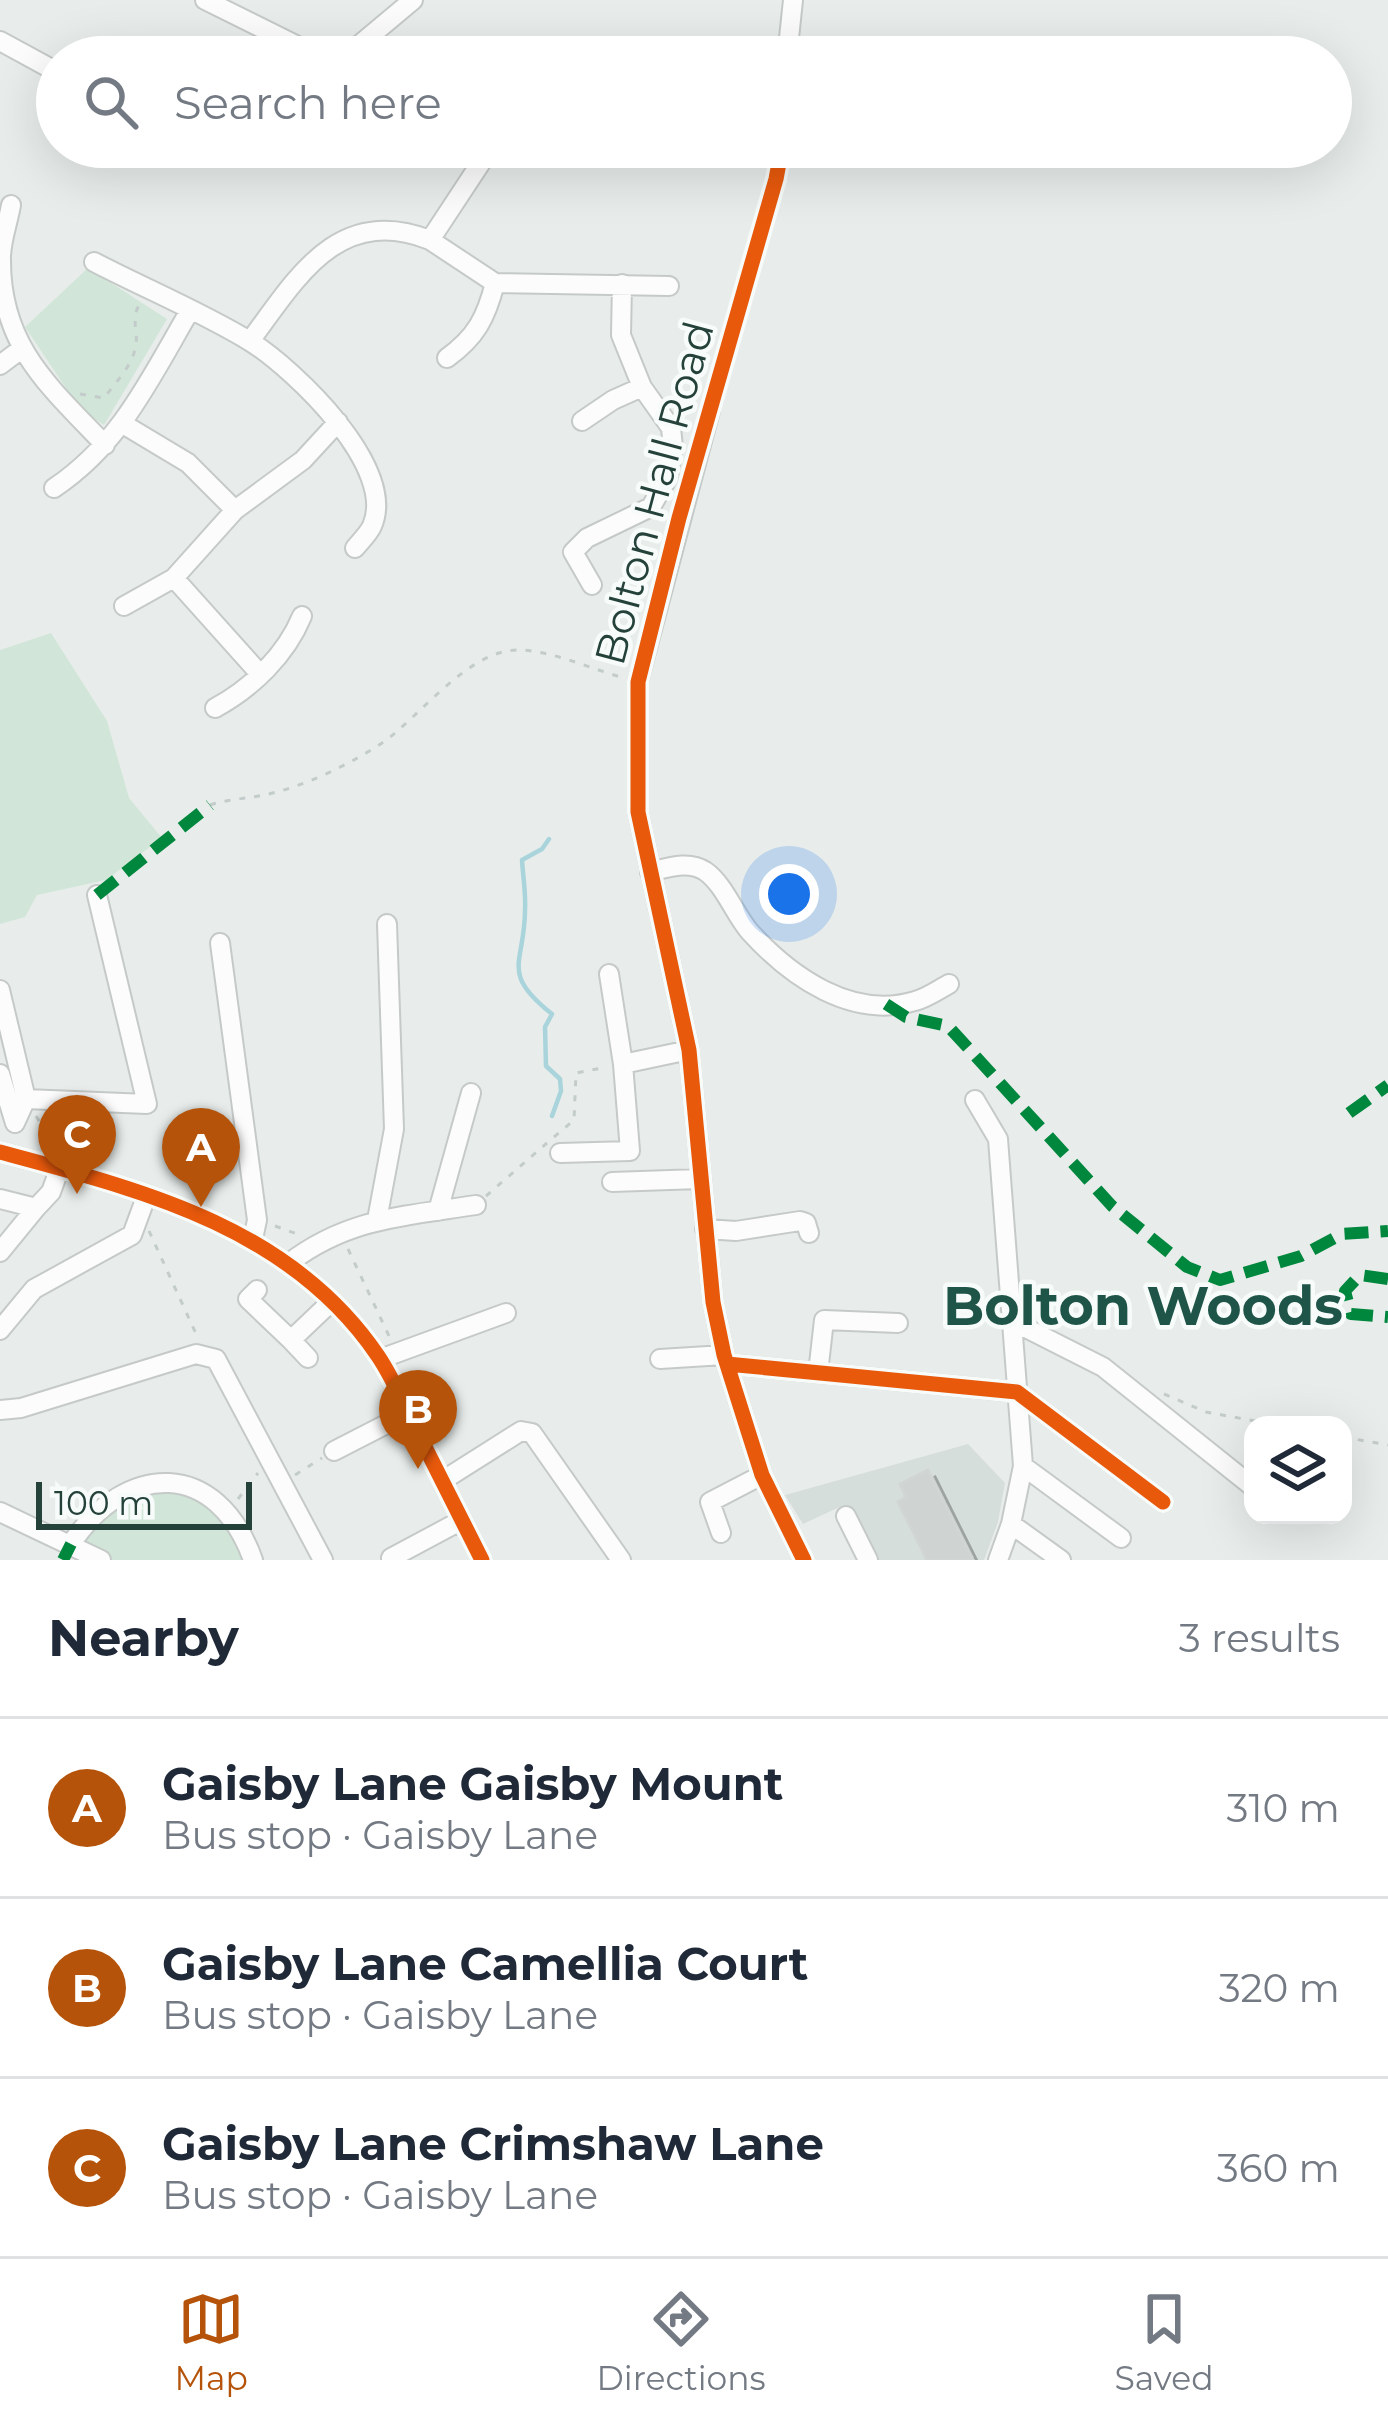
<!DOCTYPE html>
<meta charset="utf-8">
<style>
body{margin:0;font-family:Montserrat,sans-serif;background:#f6f6f7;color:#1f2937}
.controls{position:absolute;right:36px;bottom:36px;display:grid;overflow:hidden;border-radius:24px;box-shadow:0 12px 48px #0002}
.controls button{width:108px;height:108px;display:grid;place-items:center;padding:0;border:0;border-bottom:3px solid #e0e1e3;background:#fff;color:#1f2937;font:60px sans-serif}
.scale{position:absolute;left:36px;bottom:30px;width:216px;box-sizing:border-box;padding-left:12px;border:6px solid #24423a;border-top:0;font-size:33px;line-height:42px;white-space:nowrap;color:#24423a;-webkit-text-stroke:9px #f7fbf9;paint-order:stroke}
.you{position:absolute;left:789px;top:894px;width:42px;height:42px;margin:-30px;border:9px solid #fff;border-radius:50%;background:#1a73e8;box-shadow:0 0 0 18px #1a73e833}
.badge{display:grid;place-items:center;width:78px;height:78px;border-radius:50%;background:#b45309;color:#fff;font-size:39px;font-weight:700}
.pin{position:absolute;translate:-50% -99px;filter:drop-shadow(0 3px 6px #0008)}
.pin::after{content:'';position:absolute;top:63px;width:42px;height:36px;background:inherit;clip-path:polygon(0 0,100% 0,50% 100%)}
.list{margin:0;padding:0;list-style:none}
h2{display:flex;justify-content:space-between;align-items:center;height:156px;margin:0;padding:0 48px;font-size:51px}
h2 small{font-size:39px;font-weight:400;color:#747a83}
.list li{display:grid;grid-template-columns:78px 1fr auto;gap:36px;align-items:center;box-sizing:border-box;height:180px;padding:0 48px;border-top:3px solid #e0e1e3}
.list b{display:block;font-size:45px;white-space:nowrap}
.list p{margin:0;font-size:39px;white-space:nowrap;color:#747a83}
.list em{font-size:39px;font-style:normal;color:#747a83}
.icon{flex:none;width:66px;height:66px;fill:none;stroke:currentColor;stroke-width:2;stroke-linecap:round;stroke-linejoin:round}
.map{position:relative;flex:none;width:1388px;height:1560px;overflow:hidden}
.search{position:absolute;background:#fff;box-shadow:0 12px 48px #0002;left:36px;right:36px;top:36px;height:132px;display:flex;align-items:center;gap:30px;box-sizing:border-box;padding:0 42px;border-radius:66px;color:#747a83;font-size:45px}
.sheet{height:696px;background:#fff}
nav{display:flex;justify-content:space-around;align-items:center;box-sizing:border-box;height:168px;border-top:3px solid #e0e1e3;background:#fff;font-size:33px;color:#747a83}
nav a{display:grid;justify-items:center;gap:6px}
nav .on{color:#b45309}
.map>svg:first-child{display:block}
.built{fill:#d6dedb}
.green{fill:#d1e6d8}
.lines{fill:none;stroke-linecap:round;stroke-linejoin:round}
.stream{stroke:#a9d4db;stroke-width:4.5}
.building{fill:#cfd4d2;stroke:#d1d6d4;stroke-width:3;filter:url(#shadow)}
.minor-casing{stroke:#c5cac8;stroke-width:22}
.path{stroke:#c3ccca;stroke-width:3;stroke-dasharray:6 9;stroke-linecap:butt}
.minor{stroke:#fcfcfc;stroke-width:18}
.quiet{stroke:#00873e;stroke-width:12;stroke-dasharray:24 12;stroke-linecap:butt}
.cycleway-casing{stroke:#f7fbf9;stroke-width:22}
.cycleway{stroke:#e8590c;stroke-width:15}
.labels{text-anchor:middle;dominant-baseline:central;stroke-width:9;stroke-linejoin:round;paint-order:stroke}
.street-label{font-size:42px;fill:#24423a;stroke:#f7fbf9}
.district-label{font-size:54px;font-weight:bold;fill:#1f5548;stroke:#f7fbf9}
</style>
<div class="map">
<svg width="1388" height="1560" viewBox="0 0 1388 1560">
<defs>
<filter id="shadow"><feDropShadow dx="7" dy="7" stdDeviation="0" flood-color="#0004"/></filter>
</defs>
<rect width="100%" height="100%" fill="#e8edeb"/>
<path class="built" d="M968,1444L1005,1483L998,1522L984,1560H872L844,1505L803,1524L785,1495Z"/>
<path class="green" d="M88,268L167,319L104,425L80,409L25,327Z
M51,633L107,721L129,798L162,838L106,880L37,895L25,917L0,924V650Z
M141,1484L201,1493L253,1560H101L71,1544Z"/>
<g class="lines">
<path class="stream" d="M549,839L542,849L522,860C523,877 526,893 525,910C525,964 499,972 552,1014L545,1027L546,1066L560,1079L561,1091L552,1116"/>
</g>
<path class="building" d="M928,1470L973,1560H927L898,1502L906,1497L900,1484Z"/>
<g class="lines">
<g class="minor-casing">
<path id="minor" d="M205,0L320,57
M0,41L57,72
M345,57L413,0
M787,57L793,0
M593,147C633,157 670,159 709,147
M11,205C8,223 0,243 1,261C1,347 50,387 105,445
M430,240L495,283L669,286
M94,262C146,289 202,312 251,342C295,370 398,468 372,526C369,533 360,542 355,548
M250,341C297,278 338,204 430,240L486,155L499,147
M447,358C476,337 486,318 495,283
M0,365L20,350
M710,411L638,682V812L689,1050L713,1302L724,1355L762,1475L804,1560
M582,421L613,400L642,387
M123,424L188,463L235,510
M54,488C120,444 150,379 189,312
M174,578L260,674
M592,585L573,552L587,538L651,507L668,477L673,447L671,428L642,387L621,335L622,284
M124,606L174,578L235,510L303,460L338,422
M215,708C252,688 286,655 302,616
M650,872C667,868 688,860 705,871C724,884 735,915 750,932C791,977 852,1020 915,1001C927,998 938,990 949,984
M220,943L257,1220L253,1239
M0,990L26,1099
M623,1064L689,1050
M0,1074L15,1123
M975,1100L998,1139L1023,1466L1011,1524L998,1560
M15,1123L26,1099L147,1104L97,895
M0,1152C142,1190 291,1227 378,1356C393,1378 404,1405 416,1429C438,1473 460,1516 482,1560
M560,1153L630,1151L623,1064L609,974
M612,1182L699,1179
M0,1199L36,1208L51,1192L59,1170
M438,1211L471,1093
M377,1220L394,1129L387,924
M705,1229L736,1231L800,1221L806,1223L809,1233
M0,1252L36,1208
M289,1263C348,1218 405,1216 476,1205
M257,1290L248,1299L291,1340L332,1301
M1014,1322L1103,1367L1253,1487
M0,1330L34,1289L132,1235L146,1197
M291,1340L308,1358
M380,1359L506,1313
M660,1359L724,1355
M727,1364L1017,1392L1163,1502
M818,1373L824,1320L898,1323
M0,1410L21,1408L196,1354L216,1359L323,1560
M334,1451L408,1413
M1023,1466L1121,1538
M442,1481L521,1431L532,1433L621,1560
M0,1512L101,1560
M846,1516L868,1560
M1011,1524L1061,1560
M721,1533L710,1502L762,1475
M71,1544C126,1461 217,1459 253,1560
M391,1558L462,1520"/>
</g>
<path class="path" d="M80,394L104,398C116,382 133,365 136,345C138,330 131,320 139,305
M210,805C228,799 245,799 264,795C303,787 349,765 382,743C420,717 467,651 517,650C551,650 591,669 624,678
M36,1116L56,1149
M554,1137L574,1120L576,1073L607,1067
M486,1196L547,1143
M275,1226L300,1235
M149,1231L197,1336
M348,1249L390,1338
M1164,1394L1206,1412L1277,1425
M1343,1437L1388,1445
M295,1475L322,1458
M238,1499L258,1473"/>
<use href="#minor" class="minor"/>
<path class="quiet" d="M97,895L210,805
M886,1004L906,1017L948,1026L1112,1206L1187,1267L1220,1280L1301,1256L1342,1234L1388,1231
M1349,1113L1388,1085
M1388,1279L1360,1275L1345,1291L1351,1314L1388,1317
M63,1560L71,1544"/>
<g class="cycleway-casing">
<path id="cycleway" d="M782,147L776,179L679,518L638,682V812L689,1050L713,1302L724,1355L762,1475L804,1560
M0,1152C142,1190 291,1227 378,1356C393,1378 404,1405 416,1429C438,1473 460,1516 482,1560
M727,1364L1017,1392L1163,1502"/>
</g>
<use href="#cycleway" class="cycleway"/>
</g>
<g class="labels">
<g class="street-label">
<text transform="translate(654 493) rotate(-75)">Bolton Hall Road</text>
</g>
<g class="district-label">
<text x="1143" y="1306">Bolton Woods</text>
</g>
</g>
</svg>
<div class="controls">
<button><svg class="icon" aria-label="layers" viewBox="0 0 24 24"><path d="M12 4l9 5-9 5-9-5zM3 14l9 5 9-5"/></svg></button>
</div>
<div class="scale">100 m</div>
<div class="you"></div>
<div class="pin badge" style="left:201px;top:1207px">A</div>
<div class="pin badge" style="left:418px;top:1469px">B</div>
<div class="pin badge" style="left:77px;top:1194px">C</div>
<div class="search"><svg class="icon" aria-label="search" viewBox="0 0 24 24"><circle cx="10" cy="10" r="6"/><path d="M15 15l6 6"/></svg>Search here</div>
</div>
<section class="sheet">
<h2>Nearby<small>3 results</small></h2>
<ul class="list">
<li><span class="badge">A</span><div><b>Gaisby Lane Gaisby Mount</b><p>Bus stop · Gaisby Lane</p></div><em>310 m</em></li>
<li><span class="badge">B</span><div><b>Gaisby Lane Camellia Court</b><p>Bus stop · Gaisby Lane</p></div><em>320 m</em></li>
<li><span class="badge">C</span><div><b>Gaisby Lane Crimshaw Lane</b><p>Bus stop · Gaisby Lane</p></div><em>360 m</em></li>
</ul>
</section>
<nav>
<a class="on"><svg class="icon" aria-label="map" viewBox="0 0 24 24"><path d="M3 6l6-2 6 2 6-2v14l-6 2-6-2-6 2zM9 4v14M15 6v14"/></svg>Map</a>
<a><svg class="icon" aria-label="directions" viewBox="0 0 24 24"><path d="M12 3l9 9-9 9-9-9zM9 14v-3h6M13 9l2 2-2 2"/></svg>Directions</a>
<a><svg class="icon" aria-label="saved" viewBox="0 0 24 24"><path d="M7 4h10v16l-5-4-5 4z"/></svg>Saved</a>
</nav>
